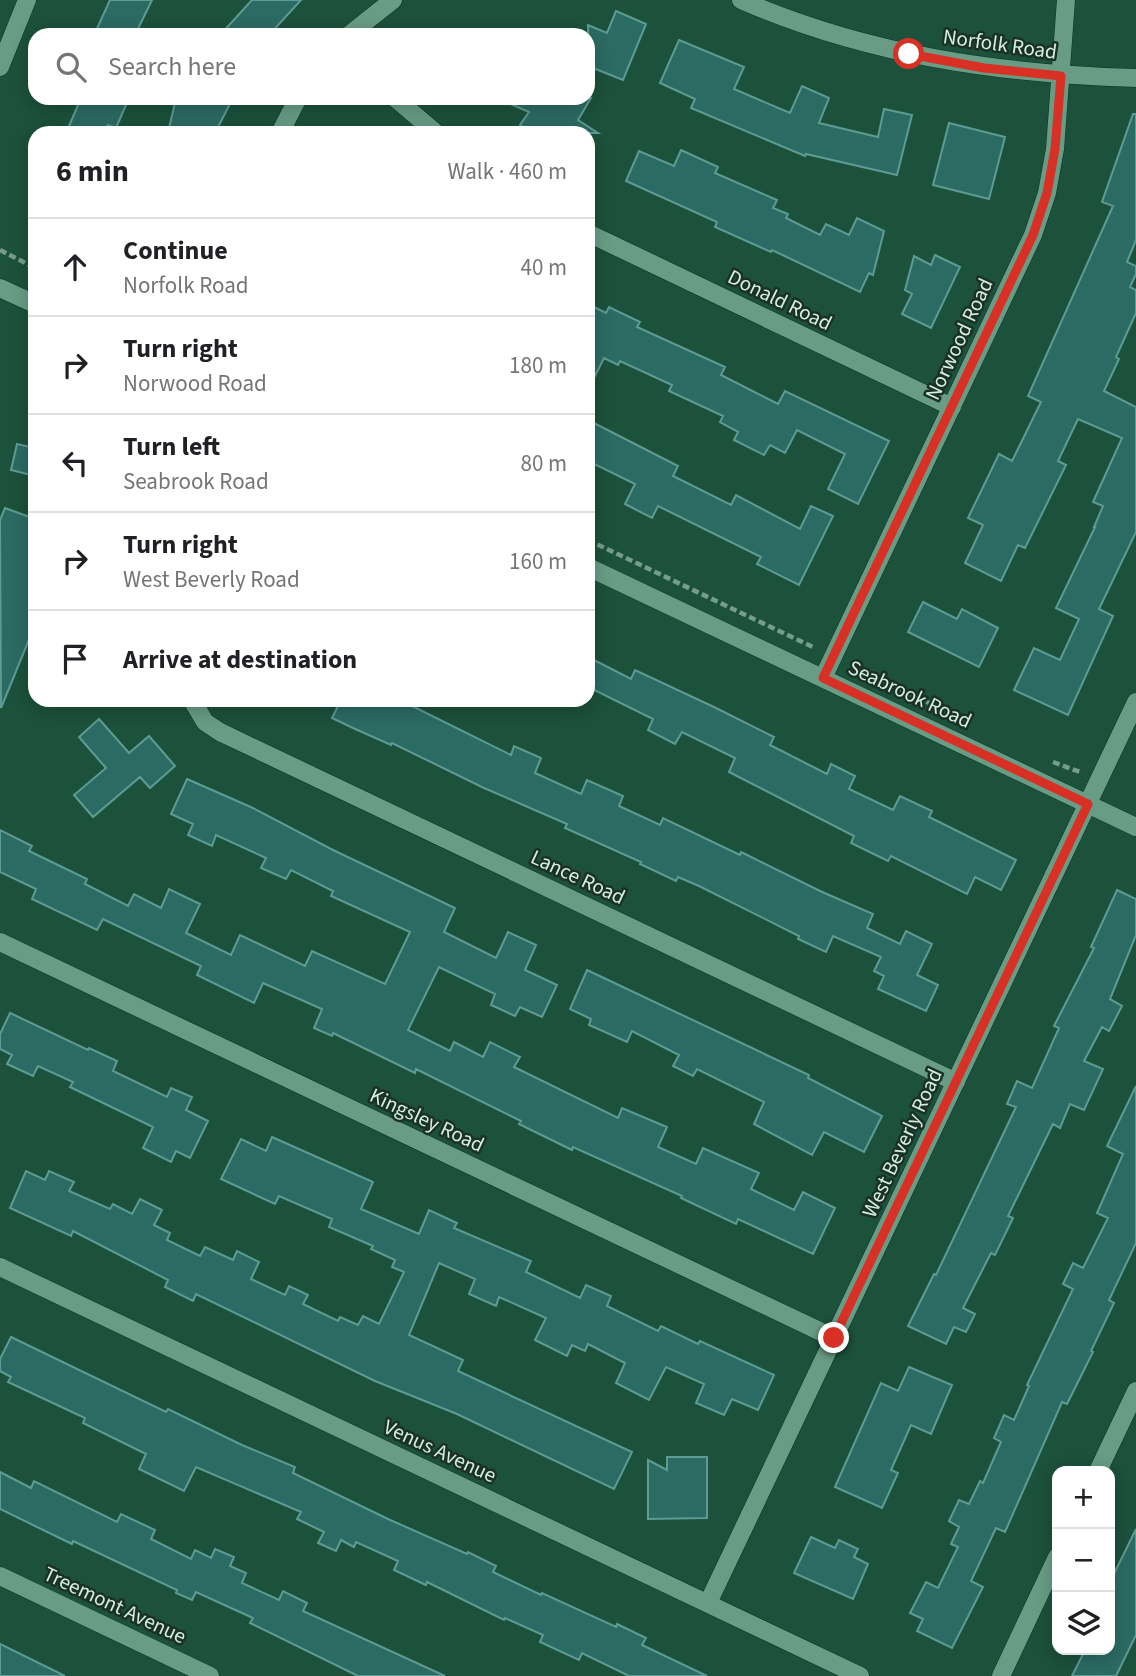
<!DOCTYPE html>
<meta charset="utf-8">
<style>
body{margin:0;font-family:"Source Sans 3",sans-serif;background:#f2f2f2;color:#202124}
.controls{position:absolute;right:21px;bottom:21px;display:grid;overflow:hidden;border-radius:14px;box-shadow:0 4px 18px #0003}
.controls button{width:63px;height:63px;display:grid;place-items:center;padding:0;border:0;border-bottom:2px solid #e0e0e0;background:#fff;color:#202124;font:35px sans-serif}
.stop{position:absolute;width:21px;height:21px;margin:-16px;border:5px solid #d93025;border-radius:50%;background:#fff}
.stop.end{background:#d93025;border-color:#fff;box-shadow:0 2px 7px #0008}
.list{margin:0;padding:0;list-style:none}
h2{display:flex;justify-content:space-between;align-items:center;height:91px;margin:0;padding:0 28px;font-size:30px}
h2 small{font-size:23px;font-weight:400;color:#757577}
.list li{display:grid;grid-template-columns:46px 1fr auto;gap:21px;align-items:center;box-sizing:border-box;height:98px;padding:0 28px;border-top:2px solid #e0e0e0}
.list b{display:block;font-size:26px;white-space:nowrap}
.list p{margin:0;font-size:23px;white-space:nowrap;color:#757577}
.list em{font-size:23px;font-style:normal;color:#757577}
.icon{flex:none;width:38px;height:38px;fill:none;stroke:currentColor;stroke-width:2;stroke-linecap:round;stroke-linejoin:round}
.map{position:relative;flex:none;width:1136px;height:1676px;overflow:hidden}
.search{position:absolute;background:#fff;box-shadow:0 4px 18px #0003;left:28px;top:28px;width:567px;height:77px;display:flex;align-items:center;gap:18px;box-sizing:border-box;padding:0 24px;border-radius:21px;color:#757577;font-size:26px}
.panel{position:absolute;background:#fff;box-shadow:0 4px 18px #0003;left:28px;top:126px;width:567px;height:581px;border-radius:21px}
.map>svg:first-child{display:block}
.building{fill:#2b6b63;stroke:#5d9c93;stroke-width:2}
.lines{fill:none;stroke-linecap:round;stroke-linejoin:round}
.minor-casing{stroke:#0b3425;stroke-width:19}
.path{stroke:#749d8b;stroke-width:4.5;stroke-dasharray:7 3.5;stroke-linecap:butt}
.minor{stroke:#689c85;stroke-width:18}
.route{stroke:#d93025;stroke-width:9}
.labels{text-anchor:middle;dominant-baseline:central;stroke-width:5;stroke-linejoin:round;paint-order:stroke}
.street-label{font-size:21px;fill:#d4efe2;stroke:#1b3127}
</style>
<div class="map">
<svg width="1136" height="1676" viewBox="0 0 1136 1676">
<rect width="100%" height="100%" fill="#1c513c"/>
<path class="building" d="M110,0H152L135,35H94Z
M252,0H301L269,35H220Z
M616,11L646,24L623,80L588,66V25L607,33Z
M679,40L744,67L734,89L790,113L802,86L829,98L819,123L878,137L884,109L912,115L897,175L806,154L805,156L691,108L695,99L660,83Z
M81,98H129L116,128L108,125L104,133H66Z
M176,98H233L215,133H168Z
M497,98H591L578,120L598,133H534L520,125L529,112Z
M1133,114H1136V240L1127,262L1136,266V274L1130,287L1136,290V313L1116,357L1119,359L1104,391L1136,407V532L1099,609L1113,616L1068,715L1014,690L1034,648L1060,660L1079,619L1056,608L1095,527H1094L1103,506L1093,502L1122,438L1078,419L1058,461L1066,465L1025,548L1018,545L1001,581L965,563L983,525L968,518L999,454L1012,461L1041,402L1028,396L1113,206L1102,202Z
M949,123L1005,137L989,199L933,185Z
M681,150L718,167L715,173L777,200L773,208L788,214L786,218L820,235L826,224L849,235L857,218L884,231L873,275L869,273L860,292L772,250L771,252L715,227L717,222L626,181L639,151L674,166Z
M935,255L960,267L931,328L902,314L912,294L905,290L914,256L931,265Z
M588,304L606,313L609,307L640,322L637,327L725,367L721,375L778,404L785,391L889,441L858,504L828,489L845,454L797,430L785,453L770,445L764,455L734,440L738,432L720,422L723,416L669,391L672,385L620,361L618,365L604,358L588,390Z
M588,420L678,466L673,476L731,505L736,495L800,529L811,506L833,516L799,585L757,564L761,557L658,506L652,518L625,504L635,484L588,461Z
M17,444L35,448V476L11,470Z
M5,508L35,519V625L1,708L0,520Z
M923,602L957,619L962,609L998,628L979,667L908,632Z
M588,657L631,679L635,670L714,707L774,737L770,745L827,774L831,764L855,776L849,789L893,810L900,796L932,811L929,817L1016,860L1001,890L975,877L967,894L891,856L888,861L851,843L854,836L729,772L735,758L682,732L675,744L648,730L653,719L588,687Z
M341,700H413L410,705L511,755L514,746L541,758L535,773L581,794L587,780L623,796L619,806L660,825L663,818L740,855L741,852L820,891L873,914L867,928L900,944L906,931L932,944L917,975L938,985L926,1011L878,989L884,976L874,971L881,957L833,936L826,952L798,939L799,936L699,886L678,877L676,881L640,864L641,862L565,828L567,824L484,788L392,743L391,745L353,728L332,718Z
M99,719L129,753L149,736L175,766L150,788L140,777L93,817L74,795L106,768L79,737Z
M187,779L253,808L333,850L455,908L444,932L496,958L508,932L536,945L525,970L557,985L542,1017L520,1007L515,1016L491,1005L495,994L439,967L408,1030L450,1051L454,1042L483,1057L490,1042L520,1057L514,1067L618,1118L622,1108L667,1127L658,1147L696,1164L703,1148L759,1173L751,1189L794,1210L803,1192L835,1208L813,1254L738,1219L736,1224L681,1198L682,1196L573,1147L572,1150L519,1124L521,1121L416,1069L415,1073L333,1033L332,1036L314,1028L322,1009L263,983L254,1003L197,975L201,966L103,919L97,930L32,899L36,889L0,872V830L32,846L29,851L87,879L85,884L128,906L134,894L161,908L169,889L200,904L186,933L231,955L240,935L305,966L312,951L385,984L410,932L331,896L333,891L291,870L286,879L261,868L266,858L216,835L212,846L188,835L193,824L171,814Z
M1117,890L1136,899V935L1110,999L1122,1006L1109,1031L1102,1027L1084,1061L1103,1069L1084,1110L1070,1104L1060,1128L1053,1124L1008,1216L1013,1218L995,1255L991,1253L963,1308L975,1314L966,1332L954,1327L946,1344L908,1326L934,1274L936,1275L1016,1107L1007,1104L1017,1081L1032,1088L1059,1028L1054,1026L1094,948L1091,947Z
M587,970L809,1075L808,1078L882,1116L864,1152L824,1132L812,1155L754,1124L764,1102L697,1069L693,1076L673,1066L679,1055L632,1031L627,1042L589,1025L591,1019L570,1009Z
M10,1013L88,1050L89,1048L117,1061L113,1071L167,1097L171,1088L192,1097L186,1110L208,1121L190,1158L176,1151L171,1162L143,1148L153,1127L70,1087L73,1082L38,1066L33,1076L7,1064L12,1055L0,1049V1034Z
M1136,1086V1243L1109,1300L1114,1303L1091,1351L1093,1352L1067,1404L1062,1402L1005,1532L996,1528L971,1581L983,1587L952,1648L917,1631L923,1619L910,1613L926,1582L938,1588L958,1547L951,1544L959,1527L949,1521L959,1500L969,1504L980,1481L983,1483L1001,1442L994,1438L1004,1415L1014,1420L1029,1386L1027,1385L1073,1289L1063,1284L1073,1263L1083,1268L1108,1218L1097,1213L1123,1154L1107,1146Z
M272,1137L373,1182L361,1209L419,1234L429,1210L457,1223L454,1228L531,1261L526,1272L580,1298L586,1285L611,1296L607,1306L658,1331L661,1326L698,1344L700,1341L774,1375L758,1410L732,1399L724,1415L696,1403L704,1384L666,1367L649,1400L616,1383L625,1363L588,1344L585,1351L572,1345L567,1356L535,1340L546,1318L499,1297L496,1306L469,1294L475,1279L439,1263L409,1335L463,1360L458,1371L632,1452L614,1489L457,1414L375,1381L196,1294L193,1301L165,1287L168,1280L73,1231L71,1236L10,1208L26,1171L45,1180L49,1171L74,1182L69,1191L110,1209L113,1204L132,1214L140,1199L162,1210L154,1225L170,1233L167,1240L200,1256L205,1247L233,1260L237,1251L259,1262L251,1279L285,1295L289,1286L308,1295L303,1304L338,1321L340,1317L358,1325L363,1316L379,1324L404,1272L392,1267L395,1260L371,1249L373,1246L329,1227L332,1219L279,1196L275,1204L221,1179L241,1139L266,1151Z
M11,1337L166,1412L168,1409L242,1445L295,1467L293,1473L388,1519L467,1554L468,1552L496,1566L493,1572L541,1595L542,1593L616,1627L617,1624L646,1638L642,1645L707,1676H629L582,1653L579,1660L540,1642L543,1635L505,1618L504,1620L427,1582L426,1585L394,1570L398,1561L356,1542L354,1547L341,1540L336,1551L318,1543L324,1532L297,1519L301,1512L196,1467L184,1491L139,1469L146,1454L83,1423L85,1418L8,1382L11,1377L0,1371V1359Z
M909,1367L952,1385L931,1434L911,1425L891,1470L898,1473L882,1508L835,1487L881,1383L898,1391Z
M667,1457H707V1518L648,1519V1460L667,1470Z
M0,1472L31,1488L34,1481L117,1522L121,1514L155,1530L151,1539L191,1559L195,1550L211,1558L215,1549L234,1557L230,1566L246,1573L242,1583L279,1600L283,1591L307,1603L303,1611L445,1676H358L250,1623L253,1618L196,1592L192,1600L176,1593L177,1590L73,1541L72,1544L0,1509Z
M1136,1529V1635L1116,1676H1072L1085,1650H1110V1582Z
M811,1537L835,1548L839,1540L858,1549L854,1557L868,1564L853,1599L794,1573Z
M0,1644L65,1676H0Z"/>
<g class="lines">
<g class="minor-casing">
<path id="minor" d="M741,0C867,55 999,74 1136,78
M349,35L393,0
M0,67L27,0
M395,98L436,133
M280,133L298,98
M588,233L952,407
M0,288L35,304
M588,567L1136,827
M823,678L1033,235L1047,193L1055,149L1066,0
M192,700L205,722L220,732L956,1082
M0,942L834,1338
M0,1267L860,1676
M1098,1471L1136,1391
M0,1576L210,1676
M708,1603L1136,702
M1001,1676L1057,1557"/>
</g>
<path class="path" d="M0,250L35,268
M588,540L815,648
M851,665L966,721
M1053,762L1080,772"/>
<use href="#minor" class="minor"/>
</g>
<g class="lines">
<path class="route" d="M834,1338L1088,804L823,678L1033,235L1047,193L1055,149L1061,76L984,68L909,54"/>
</g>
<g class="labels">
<g class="street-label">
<text transform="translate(1000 44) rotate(8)">Norfolk Road</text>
<text transform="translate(780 300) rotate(26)">Donald Road</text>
<text transform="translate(959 339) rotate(-65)">Norwood Road</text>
<text transform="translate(910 694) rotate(25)">Seabrook Road</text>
<text transform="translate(578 877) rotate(25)">Lance Road</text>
<text transform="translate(427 1120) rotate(25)">Kingsley Road</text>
<text transform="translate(902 1143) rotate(-65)">West Beverly Road</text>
<text transform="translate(440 1451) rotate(25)">Venus Avenue</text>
<text transform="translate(115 1605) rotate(25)">Treemont Avenue</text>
</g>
</g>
</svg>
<div class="controls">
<button>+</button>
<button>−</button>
<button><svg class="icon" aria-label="layers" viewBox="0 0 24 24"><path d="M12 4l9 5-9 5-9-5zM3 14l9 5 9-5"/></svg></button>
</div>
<div class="stop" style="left:909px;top:54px"></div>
<div class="stop end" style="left:834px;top:1338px"></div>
<div class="search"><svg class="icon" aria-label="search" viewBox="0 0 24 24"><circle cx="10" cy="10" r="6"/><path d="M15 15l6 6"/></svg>Search here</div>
<section class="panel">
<h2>6 min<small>Walk · 460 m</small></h2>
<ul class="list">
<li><svg class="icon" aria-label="ahead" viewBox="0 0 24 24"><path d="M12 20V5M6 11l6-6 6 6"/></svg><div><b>Continue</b><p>Norfolk Road</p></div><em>40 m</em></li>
<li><svg class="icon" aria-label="right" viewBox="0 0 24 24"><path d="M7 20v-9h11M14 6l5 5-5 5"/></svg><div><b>Turn right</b><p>Norwood Road</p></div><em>180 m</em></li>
<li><svg class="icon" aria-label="left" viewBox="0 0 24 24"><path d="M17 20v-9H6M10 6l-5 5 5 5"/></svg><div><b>Turn left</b><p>Seabrook Road</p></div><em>80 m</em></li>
<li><svg class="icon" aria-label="right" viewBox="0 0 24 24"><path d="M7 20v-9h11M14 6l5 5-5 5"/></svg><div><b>Turn right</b><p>West Beverly Road</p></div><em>160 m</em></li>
<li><svg class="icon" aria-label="arrive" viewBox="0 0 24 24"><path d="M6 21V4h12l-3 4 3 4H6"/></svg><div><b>Arrive at destination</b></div></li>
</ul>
</section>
</div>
